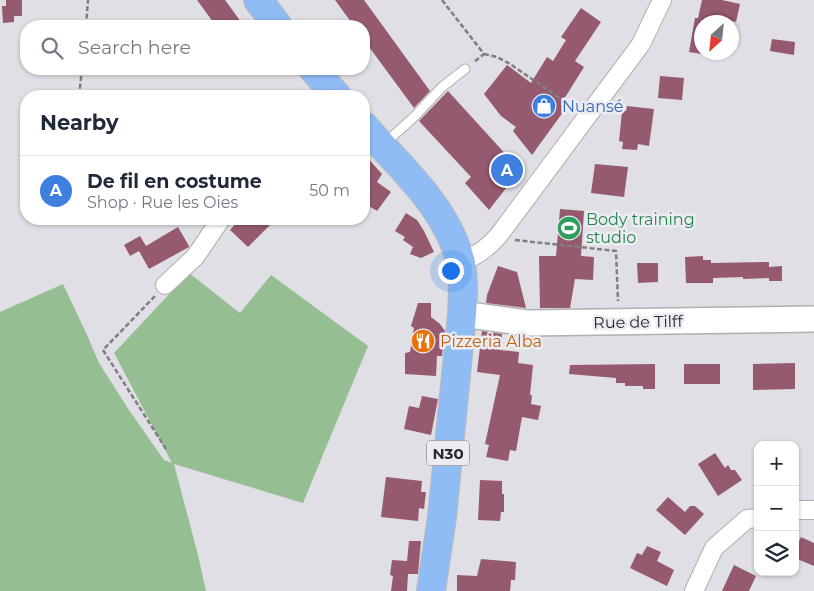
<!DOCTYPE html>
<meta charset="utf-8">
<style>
body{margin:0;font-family:Montserrat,sans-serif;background:#f6f6f7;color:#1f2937}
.controls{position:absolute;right:15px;bottom:15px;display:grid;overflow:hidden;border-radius:10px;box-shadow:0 1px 4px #0004}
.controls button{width:45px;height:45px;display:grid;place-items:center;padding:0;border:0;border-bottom:1px solid #e0e1e3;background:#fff;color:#1f2937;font:25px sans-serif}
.compass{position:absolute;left:694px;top:15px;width:45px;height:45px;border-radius:50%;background:#fff;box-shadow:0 1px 4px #0004;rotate:207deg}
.you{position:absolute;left:450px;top:270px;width:18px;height:18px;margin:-12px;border:4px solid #fff;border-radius:50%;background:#1a73e8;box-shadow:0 0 0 8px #1a73e833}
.badge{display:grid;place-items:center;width:32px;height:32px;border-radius:50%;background:#854708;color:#fff;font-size:16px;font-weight:700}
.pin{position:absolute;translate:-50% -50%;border:2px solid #fff;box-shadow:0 1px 5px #0006}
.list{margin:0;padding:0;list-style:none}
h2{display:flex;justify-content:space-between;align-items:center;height:65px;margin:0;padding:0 20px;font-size:21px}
h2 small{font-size:16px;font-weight:400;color:#747a83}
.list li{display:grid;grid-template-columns:32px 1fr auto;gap:15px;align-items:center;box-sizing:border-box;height:70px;padding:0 20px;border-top:1px solid #e0e1e3}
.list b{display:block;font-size:19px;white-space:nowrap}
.list p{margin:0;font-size:16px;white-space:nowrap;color:#747a83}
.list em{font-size:16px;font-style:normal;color:#747a83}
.icon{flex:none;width:28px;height:28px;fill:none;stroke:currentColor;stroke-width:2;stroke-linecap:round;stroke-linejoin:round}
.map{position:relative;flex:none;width:814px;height:591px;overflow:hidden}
.search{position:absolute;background:#fff;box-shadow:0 1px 4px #0004;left:20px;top:20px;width:350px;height:55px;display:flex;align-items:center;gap:12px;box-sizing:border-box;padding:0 18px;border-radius:20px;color:#747a83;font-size:19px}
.panel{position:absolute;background:#fff;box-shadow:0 1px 4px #0004;left:20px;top:90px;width:350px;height:135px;border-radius:20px}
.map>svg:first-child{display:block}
.green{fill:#95be92}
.building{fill:#955a6f}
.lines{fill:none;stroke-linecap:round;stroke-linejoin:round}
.service-casing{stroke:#aeaeb4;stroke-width:11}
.minor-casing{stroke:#aeaeb4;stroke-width:20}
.secondary-casing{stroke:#aeaeb4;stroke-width:28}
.primary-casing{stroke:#bbb;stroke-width:30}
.path{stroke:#7f7f83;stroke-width:2.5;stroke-dasharray:5 2.5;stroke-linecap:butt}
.service{stroke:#fff;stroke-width:9}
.minor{stroke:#fff;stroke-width:18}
.secondary{stroke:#fff;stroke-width:25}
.primary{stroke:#8fbcf5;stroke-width:28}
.labels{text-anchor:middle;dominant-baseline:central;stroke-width:5;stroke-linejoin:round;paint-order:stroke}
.shield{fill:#ececf2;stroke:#646467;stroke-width:1}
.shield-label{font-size:15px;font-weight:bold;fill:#2a2a2c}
.shop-label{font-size:16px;fill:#366cbe;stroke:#ececf2;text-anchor:start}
.leisure-label{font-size:16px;fill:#27864d;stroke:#ececf2;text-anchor:start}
.street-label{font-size:16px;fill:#2a2a2c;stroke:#ececf2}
.food-label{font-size:16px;fill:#c56008;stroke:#ececf2;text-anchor:start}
</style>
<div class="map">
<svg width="814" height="591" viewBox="0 0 814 591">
<rect width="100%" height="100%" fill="#dfdfe5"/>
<path class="green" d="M189,273L240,313L271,275L368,346L303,503L174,464L198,555L206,591H0V312L63,284L87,335L99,363L129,410L164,460L172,463L114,353Z"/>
<path class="building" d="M6,0H22V16H14V22L3,23L2,6H6Z
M197,0H225L244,26H216Z
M335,0H364L430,91L414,108L364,40V26H354Z
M702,0H722L740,4L736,22L710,16L708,22H702V54L689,52L695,18H698Z
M581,8L601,22L575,61L584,67L561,104L566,108L532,155L513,131L516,127L501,116L484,94L507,65L531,83L547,57L553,61L566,40L561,37Z
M772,39L795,42L794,55L770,51Z
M660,76L684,78L682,100L658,98Z
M448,91L520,170L489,210L465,183L471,177L419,121Z
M627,106L654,109L649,146L638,144L637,150L622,149L623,142L619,141L622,111H626Z
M364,154L382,174L377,182L391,192L377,211L364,203Z
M595,164L628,167L624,197L591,193Z
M560,209L584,211L581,256L594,257L593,280L575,279L570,308H540L539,256H556Z
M406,213L417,220L424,231L434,252L421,258L410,254L413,247L403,240L405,237L395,231Z
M240,219H276L248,247L230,230Z
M178,227L189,246V247L149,269L139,251L130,256L124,245L140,236L146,246Z
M703,256V260H711V263L769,262V267L782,266V281H769V278L743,279V277L713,278V283H686L685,257Z
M637,263H658V282L638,283Z
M498,266L517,272L526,308L486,303L487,295Z
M418,303H431V317L440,324L445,331L442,356H437L436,376L405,374V353L410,352L414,328L411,326Z
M482,331L502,334L500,350L519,352L518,363L533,365L530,395H532L531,404L541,406L538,420L522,417L516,451L510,450L508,461L486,457L489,445L485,444L500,375L477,372Z
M795,363V389L753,390V364Z
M655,364V389H643V386H625V383H616V378L569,374L570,365Z
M684,364H720V384H684Z
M422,396L438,399L431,435L404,429L409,406L419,408Z
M715,453L725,468L728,465L731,470H735L742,480L718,496L698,464Z
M386,477L422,481L421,492H426L424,509L419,508L418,521L381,517Z
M480,480L502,481V494H504V512H501L500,521L478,520Z
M668,497L685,512L690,506H695L704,514L685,535L656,510Z
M801,537L814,543V566L795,558V550Z
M409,541H421L418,574H408L407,591H391L393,576L390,575L392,560L407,561Z
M647,546L661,552L657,561L674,570L667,586L630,568L637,553L642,555Z
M481,559L516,562L515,580H511L510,591H457V575L477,576Z
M734,565L756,576L749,591H722Z"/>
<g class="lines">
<g class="service-casing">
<path id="service" d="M385,143L414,117L442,87L465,69"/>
</g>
<g class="minor-casing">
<path id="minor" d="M461,262C477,256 488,248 499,235L641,44L662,0
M165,285L195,257L221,219
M795,510H814
M694,591L714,548L747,519L758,518"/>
</g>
<g class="secondary-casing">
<path id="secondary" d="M462,314L527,323L814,319"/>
</g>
<g class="primary-casing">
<path id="primary" d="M258,0L278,26
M313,69L337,96
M364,126C396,163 437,198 455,245C457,251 460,257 461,264C464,280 463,297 462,314L442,517L431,591"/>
</g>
<path class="path" d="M442,0L484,54L474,62
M86,26L88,0
M484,54L497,57L510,64L574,108
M79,96L82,69
M515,240L616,251L618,301
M155,296L103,350L166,449"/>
<use href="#service" class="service"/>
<use href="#minor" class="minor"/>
<use href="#secondary" class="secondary"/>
<use href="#primary" class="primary"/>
</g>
<defs>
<g id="shop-disc" transform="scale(1.25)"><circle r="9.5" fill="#3f7fe0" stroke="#ececf2"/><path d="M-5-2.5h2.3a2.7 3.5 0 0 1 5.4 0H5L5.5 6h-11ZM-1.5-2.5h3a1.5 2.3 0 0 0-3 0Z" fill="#fff"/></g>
<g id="stadium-disc" transform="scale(1.25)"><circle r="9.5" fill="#2e9e5b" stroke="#ececf2"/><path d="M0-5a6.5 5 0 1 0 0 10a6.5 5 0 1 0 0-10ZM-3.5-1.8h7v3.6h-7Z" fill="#fff"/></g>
<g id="restaurant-disc" transform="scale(1.25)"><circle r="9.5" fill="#e8710a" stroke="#ececf2"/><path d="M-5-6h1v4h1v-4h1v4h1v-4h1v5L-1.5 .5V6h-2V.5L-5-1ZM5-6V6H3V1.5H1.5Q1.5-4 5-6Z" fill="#fff"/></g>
</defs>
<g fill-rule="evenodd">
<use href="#shop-disc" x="544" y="106"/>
<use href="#stadium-disc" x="569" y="228"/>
<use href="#restaurant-disc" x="423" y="341"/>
</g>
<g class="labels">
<rect class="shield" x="427" y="440.5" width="42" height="25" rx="4"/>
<g class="shield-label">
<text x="448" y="453">N30</text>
</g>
<g class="shop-label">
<text x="562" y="106">Nuansé</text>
</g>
<g class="leisure-label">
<text x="586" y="219">Body training<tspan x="586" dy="18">studio</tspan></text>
</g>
<g class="street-label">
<text transform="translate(638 322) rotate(-1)">Rue de Tilff</text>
</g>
<g class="food-label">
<text x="440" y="341">Pizzeria Alba</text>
</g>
</g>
</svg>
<div class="controls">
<button>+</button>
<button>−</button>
<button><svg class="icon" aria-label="layers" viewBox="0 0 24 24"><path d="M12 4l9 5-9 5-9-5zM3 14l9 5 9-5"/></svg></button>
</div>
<svg class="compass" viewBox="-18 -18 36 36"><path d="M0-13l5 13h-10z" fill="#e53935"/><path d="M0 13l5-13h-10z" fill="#747a83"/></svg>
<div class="you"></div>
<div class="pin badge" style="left:507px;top:170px;background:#3f7fe0">A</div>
<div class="search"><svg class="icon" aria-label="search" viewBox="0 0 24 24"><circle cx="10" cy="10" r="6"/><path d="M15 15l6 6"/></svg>Search here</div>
<section class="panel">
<h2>Nearby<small></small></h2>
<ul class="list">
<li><span class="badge" style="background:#3f7fe0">A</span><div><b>De fil en costume</b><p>Shop · Rue les Oies</p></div><em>50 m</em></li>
</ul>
</section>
</div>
